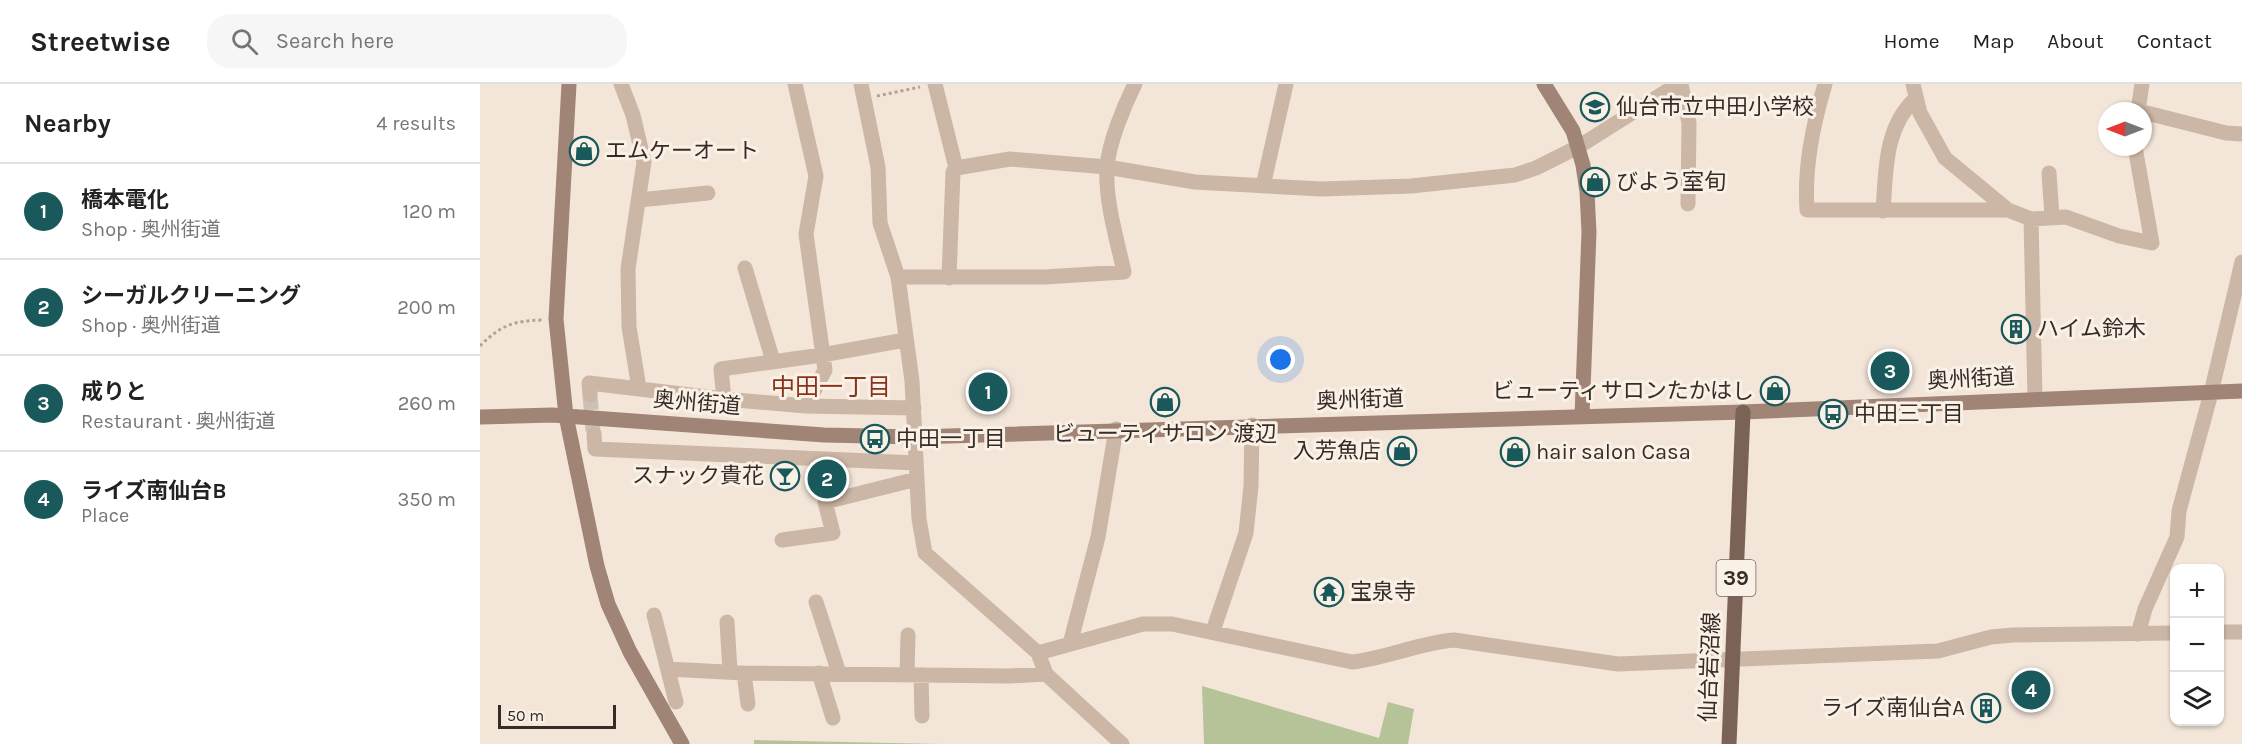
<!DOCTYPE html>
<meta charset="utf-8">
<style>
body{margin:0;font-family:Karla,"Noto Sans JP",sans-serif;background:#f6f6f6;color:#222}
.controls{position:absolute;right:18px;bottom:18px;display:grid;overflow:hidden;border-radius:12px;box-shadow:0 2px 4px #0004}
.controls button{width:54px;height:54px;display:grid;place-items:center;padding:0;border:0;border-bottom:2px solid #e0e0e0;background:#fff;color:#222;font:30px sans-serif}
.compass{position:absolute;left:1618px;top:18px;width:54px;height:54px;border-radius:50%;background:#fff;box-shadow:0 2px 4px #0004;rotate:270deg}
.scale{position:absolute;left:18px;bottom:15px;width:118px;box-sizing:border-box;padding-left:6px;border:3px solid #372b27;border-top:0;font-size:16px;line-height:21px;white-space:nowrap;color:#372b27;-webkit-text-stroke:4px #faf1e6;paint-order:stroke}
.you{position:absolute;left:801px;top:276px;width:21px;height:21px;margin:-15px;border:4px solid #fff;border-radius:50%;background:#1a73e8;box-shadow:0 0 0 9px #1a73e833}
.badge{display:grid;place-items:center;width:39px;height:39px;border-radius:50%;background:#19585b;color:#fff;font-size:20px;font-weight:700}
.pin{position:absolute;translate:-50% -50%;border:3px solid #fff;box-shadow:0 2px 6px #0006}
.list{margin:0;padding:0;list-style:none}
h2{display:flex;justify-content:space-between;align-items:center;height:78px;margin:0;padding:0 24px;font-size:26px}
h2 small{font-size:20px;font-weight:400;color:#767676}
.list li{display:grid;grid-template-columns:39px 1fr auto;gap:18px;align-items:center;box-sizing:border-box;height:96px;padding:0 24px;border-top:2px solid #e0e0e0}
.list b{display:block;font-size:22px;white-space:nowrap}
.list p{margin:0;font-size:20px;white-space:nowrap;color:#767676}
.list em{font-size:20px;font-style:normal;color:#767676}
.icon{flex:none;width:33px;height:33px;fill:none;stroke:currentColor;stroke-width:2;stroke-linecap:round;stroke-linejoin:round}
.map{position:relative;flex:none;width:1762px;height:660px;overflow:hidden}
header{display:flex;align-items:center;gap:36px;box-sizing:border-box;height:84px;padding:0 30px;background:#fff;border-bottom:2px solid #e0e0e0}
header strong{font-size:28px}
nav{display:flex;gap:33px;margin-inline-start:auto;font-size:21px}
.search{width:420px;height:54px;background:#f6f6f6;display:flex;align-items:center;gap:15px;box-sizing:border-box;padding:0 21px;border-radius:24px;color:#767676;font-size:22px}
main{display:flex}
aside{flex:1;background:#fff}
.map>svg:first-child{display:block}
.green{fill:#b6c398}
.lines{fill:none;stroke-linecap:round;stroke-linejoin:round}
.street-tunnel{stroke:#cdc1b5;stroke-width:15;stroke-dasharray:15 8;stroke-linecap:butt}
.path{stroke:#b8a08f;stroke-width:3;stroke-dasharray:3 3;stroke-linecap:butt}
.street{stroke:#ccb6a5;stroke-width:15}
.secondary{stroke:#a08476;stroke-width:15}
.primary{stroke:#7a6257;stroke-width:15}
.labels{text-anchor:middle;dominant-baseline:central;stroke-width:6;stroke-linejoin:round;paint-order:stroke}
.shield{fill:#faf1e6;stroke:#726660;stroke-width:1.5}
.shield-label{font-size:21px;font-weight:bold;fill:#372b27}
.poi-label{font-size:22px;fill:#372b27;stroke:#faf1e6;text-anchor:start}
.street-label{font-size:22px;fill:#372b27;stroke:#faf1e6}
.neighbourhood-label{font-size:24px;fill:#8b331a;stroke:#faf1e6}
</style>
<header>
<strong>Streetwise</strong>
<div class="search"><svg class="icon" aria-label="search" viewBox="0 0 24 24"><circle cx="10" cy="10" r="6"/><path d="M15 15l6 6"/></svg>Search here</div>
<nav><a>Home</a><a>Map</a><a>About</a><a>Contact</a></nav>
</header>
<main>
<aside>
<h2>Nearby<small>4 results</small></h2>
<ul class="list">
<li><span class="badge">1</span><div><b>橋本電化</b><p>Shop · 奥州街道</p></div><em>120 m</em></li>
<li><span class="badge">2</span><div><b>シーガルクリーニング</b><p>Shop · 奥州街道</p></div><em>200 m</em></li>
<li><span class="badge">3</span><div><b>成りと</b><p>Restaurant · 奥州街道</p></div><em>260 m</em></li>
<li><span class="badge">4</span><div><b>ライズ南仙台B</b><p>Place</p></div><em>350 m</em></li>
</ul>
</aside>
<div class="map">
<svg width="1762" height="660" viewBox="0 0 1762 660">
<rect width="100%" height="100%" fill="#f3e6d9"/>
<path class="green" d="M722,602L899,654L908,618L934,625L928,660H724Z
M274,656L461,660H274Z"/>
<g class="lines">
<path class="street-tunnel" d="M110,311L113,347"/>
<path class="path" d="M397,12L440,3
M0,262C21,241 33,237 62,236"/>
<path class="street" d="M141,0L153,31L164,78L148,185L149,243L159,304
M315,0L336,92L326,150L345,286L326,322
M381,0L398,83L400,139L418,193L432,297L439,435L445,469L558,569L566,590L642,660
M455,0L476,84
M1201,0L1209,39L1208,120
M1345,0C1333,41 1324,83 1327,126H1528
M1433,0L1440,29L1465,74L1528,126L1551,135L1555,314
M1658,27L1662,0
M1663,28L1746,49L1762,50
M1569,89L1572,133
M783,102L806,0
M159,116L228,109
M1403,127C1406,88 1404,44 1435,15
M1551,135L1586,133L1639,152L1672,159L1655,63
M265,184L293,277
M418,193H565L644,188C637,155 625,118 627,83C629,58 644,22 655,0
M469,194L473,88L476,84L530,75L627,83L715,98L841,105L931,102L1035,91L1056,84L1098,63L1198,0
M110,311L109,299L244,315L326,322L434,324
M244,315L241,285L342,271L425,256
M114,350L115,365L436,379
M302,456L353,449L345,418L437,395
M336,518L359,589
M174,531L196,618
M247,538L250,587
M733,547L766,449L771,402L772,341
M1740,548H1762
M1658,550L1665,525L1697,453L1699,427L1731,309L1762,178
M590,560L618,453L636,345
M558,569L663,540H692L872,578C907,574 939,559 974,556L1138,580L1458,567L1511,553L1533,551L1694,549
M188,585L264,589L529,592L566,590
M264,589L268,620
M339,589L353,634
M427,590L428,551
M441,591L442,632"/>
<path class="secondary" d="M89,0L76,235L86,332L117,482L128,520L150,568L202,660
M1064,0L1093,47L1103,81L1107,108L1109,148L1102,332
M0,333L72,331L344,351L435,353L1263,328L1762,307"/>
<path class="primary" d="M1249,660L1263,328"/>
</g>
<defs>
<g id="school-ring" transform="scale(1.5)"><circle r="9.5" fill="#faf1e6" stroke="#19585b" stroke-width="1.5"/><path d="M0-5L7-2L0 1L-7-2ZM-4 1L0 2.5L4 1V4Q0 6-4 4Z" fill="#19585b"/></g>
<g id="shop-ring" transform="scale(1.5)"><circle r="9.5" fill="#faf1e6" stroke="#19585b" stroke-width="1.5"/><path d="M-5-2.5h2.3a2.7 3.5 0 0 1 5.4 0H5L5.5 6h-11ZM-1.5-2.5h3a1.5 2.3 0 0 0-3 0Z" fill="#19585b"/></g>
<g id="building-ring" transform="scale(1.5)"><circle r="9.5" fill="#faf1e6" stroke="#19585b" stroke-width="1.5"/><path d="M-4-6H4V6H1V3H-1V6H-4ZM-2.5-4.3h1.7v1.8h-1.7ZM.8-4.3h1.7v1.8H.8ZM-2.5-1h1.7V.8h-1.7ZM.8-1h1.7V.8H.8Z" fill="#19585b"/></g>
<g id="bus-ring" transform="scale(1.5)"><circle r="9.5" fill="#faf1e6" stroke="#19585b" stroke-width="1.5"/><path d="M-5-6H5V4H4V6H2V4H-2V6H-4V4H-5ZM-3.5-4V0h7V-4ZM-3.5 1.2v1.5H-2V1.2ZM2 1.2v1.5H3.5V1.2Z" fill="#19585b"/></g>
<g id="bar-ring" transform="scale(1.5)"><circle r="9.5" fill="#faf1e6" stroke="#19585b" stroke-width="1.5"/><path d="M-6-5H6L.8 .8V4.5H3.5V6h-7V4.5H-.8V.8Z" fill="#19585b"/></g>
<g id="temple-ring" transform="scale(1.5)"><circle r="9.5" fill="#faf1e6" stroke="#19585b" stroke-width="1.5"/><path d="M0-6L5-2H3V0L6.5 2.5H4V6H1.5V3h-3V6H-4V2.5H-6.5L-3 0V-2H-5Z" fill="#19585b"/></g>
</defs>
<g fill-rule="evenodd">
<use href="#school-ring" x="1115" y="23"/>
<use href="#shop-ring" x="104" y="67"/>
<use href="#shop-ring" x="1115" y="98"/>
<use href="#building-ring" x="1536" y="245"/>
<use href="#shop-ring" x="1295" y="307"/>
<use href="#shop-ring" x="685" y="318"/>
<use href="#bus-ring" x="1353" y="330"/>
<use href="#bus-ring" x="395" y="355"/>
<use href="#shop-ring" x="922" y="367"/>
<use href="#shop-ring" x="1035" y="368"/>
<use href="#bar-ring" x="305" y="392"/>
<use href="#temple-ring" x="849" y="508"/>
<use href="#building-ring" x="1506" y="624"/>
</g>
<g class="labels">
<rect class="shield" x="1236.5" y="476" width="39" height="36" rx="4.5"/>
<g class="shield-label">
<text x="1256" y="494">39</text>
</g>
<g class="poi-label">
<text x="1136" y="23">仙台市立中田小学校</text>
<text x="125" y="67">エムケーオート</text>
<text x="1136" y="98">びよう室旬</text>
<text x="1557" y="245">ハイム鈴木</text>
<text x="1274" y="307" text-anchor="end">ビューティサロンたかはし</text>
<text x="1374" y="330">中田三丁目</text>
<text x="685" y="350" text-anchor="middle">ビューティサロン 渡辺</text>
<text x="416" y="355">中田一丁目</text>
<text x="901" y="367" text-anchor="end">入芳魚店</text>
<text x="1056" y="368">hair salon Casa</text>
<text x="284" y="392" text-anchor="end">スナック貴花</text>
<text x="870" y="508">宝泉寺</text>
<text x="1485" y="624" text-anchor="end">ライズ南仙台A</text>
</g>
<g class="street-label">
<text transform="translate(1491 295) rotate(-3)">奥州街道</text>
<text transform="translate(880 316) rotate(-2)">奥州街道</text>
<text transform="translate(217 319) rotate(5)">奥州街道</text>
<text transform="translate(1230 583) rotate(-88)">仙台岩沼線</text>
</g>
<g class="neighbourhood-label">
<text x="351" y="303">中田一丁目</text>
</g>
</g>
</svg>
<div class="controls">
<button>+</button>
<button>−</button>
<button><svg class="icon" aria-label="layers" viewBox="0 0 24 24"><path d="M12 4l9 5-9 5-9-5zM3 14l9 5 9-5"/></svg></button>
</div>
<svg class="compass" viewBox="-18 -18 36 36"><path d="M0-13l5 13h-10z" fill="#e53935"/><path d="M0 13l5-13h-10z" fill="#767676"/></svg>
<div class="scale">50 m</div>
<div class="you"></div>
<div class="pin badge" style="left:508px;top:308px">1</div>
<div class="pin badge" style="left:347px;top:395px">2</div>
<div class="pin badge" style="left:1410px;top:287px">3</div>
<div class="pin badge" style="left:1551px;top:606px">4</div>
</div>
</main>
